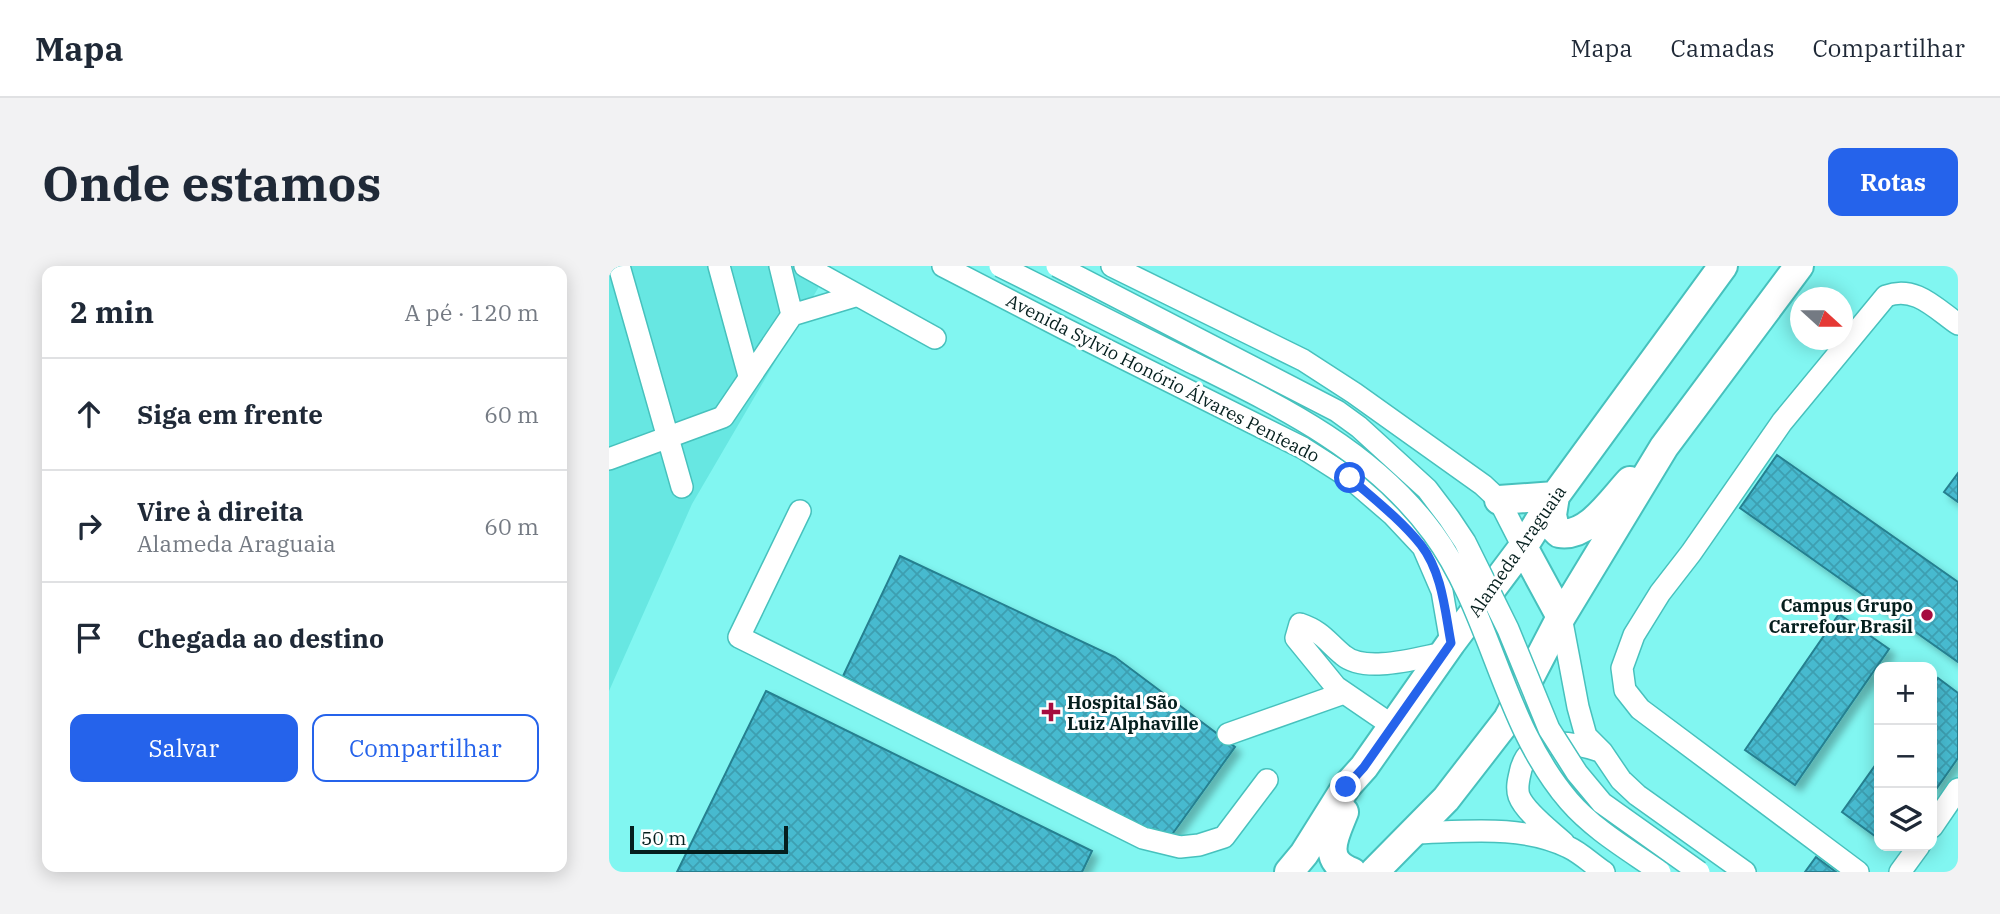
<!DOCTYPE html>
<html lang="pt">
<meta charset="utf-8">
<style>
body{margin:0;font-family:"IBM Plex Serif",serif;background:#f2f2f3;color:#1f2937}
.controls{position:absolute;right:21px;bottom:21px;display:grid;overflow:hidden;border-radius:14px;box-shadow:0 4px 18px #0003}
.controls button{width:63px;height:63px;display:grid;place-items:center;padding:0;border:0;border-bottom:2px solid #e0e1e3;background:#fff;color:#1f2937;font:35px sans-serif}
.compass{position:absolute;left:1181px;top:21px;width:63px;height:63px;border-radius:50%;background:#fff;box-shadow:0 4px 18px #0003;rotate:111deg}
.scale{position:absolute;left:21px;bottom:18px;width:158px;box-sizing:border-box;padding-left:7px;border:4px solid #051f1e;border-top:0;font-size:19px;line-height:24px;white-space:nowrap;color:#051f1e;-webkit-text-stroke:5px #fff;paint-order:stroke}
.stop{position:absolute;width:21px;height:21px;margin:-16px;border:5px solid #2563eb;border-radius:50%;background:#fff}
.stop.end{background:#2563eb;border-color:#fff;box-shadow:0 2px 7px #0008}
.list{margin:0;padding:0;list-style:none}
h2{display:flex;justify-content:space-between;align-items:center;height:91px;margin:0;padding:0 28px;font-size:30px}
h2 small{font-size:23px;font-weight:400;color:#747a83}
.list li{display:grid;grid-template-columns:46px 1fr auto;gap:21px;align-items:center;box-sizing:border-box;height:112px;padding:0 28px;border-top:2px solid #e0e1e3}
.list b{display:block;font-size:26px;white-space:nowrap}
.list p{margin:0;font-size:23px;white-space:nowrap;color:#747a83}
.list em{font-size:23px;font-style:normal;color:#747a83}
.actions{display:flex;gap:14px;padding:21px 28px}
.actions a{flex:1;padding:16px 0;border:2px solid #2563eb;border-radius:14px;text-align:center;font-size:24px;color:#2563eb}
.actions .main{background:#2563eb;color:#fff}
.icon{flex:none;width:38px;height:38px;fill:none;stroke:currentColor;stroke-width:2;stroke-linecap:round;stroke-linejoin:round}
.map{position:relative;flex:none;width:1349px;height:606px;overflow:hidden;border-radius:14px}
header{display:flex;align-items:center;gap:42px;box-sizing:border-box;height:98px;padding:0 35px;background:#fff;border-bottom:2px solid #e0e1e3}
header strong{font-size:33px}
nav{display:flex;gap:38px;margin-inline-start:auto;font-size:24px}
.intro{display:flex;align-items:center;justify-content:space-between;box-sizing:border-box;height:168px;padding:0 42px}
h1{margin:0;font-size:49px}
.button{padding:18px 32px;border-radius:14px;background:#2563eb;color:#fff;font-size:24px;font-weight:700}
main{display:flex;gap:42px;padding:0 42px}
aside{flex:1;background:#fff;border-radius:14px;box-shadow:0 4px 18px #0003}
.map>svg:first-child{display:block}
.built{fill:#67e7e2}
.building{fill:url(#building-cross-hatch);stroke:#258090;stroke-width:2;filter:url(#shadow)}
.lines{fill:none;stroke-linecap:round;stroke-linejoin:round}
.minor-casing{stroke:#47c1bd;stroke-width:24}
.major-casing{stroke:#47c1bd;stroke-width:32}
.minor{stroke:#fff;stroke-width:21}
.major{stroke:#fff;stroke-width:28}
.minor-bridge-casing{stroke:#47c1bd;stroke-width:24;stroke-linecap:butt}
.minor-bridge{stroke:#fff;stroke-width:21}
.route{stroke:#2563eb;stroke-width:9}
.poi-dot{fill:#a50c3e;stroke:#fff;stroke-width:2.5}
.labels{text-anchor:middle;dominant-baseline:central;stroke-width:6;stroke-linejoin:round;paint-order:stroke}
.street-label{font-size:18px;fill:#051f1e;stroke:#fff}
.poi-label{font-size:18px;font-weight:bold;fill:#051f1e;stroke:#fff;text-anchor:end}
</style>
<header>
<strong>Mapa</strong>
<nav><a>Mapa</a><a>Camadas</a><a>Compartilhar</a></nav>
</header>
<div class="intro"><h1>Onde estamos</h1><a class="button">Rotas</a></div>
<main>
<aside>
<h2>2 min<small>A pé · 120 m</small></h2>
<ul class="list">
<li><svg class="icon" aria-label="ahead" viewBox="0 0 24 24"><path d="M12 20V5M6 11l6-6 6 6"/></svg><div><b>Siga em frente</b></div><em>60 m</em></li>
<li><svg class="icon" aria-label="right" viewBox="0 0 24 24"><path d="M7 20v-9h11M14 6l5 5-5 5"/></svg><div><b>Vire à direita</b><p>Alameda Araguaia</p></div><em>60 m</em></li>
<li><svg class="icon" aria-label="arrive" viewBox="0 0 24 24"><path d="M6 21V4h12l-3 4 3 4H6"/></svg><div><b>Chegada ao destino</b></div></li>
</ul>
<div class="actions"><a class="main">Salvar</a><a>Compartilhar</a></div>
</aside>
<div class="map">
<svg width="1349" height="606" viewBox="0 0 1349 606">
<defs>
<pattern id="building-cross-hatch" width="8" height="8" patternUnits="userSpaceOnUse" patternTransform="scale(1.75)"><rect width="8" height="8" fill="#46bacf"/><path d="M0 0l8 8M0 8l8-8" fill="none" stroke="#3c9fb1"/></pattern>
<filter id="shadow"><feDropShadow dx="6" dy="6" stdDeviation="3.5" flood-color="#0004"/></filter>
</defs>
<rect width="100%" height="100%" fill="#81f6f1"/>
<path class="built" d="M0,0H222L83,238L0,425Z"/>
<path class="building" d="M1168,189L1349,316V396L1131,242Z
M1349,207V236L1335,226Z
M291,290L506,391L626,481L559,574L234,410Z
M1230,348L1280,383L1186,519L1136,484Z
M1329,412L1349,427V492L1323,529V421Z
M157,425L483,585L473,606H68Z
M1270,494V573L1233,546Z
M1207,591L1227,606H1196Z"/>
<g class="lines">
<g class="minor-casing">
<path id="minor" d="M10,0L73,221
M110,0L140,110
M171,0L183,49
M196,0L326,72
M334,0L454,62L694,182L741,212L784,249L814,281L833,325L842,377
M503,0L694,94L745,127L874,219L890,234L914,281
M0,193L114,151L183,49L246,30
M191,245L130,371L534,572L571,581L590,579L615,571L658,514
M952,351L969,441L977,470L993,486L1012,514L1028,529L1136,606
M784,460L727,421L687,372L691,358C714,366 717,375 734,389C756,408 808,392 835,387
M619,468L735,427
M1323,561L1349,523
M804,567C854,566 912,558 959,581C972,587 983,598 995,606
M955,577C942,565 916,546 910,530C907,521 910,512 912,503C922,467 964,476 991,485
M1249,606L1031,443L1016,424L1013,402L1025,369L1051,327L1082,287L1173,156L1277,30C1306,19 1326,42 1349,58
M1291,606L1310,580"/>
</g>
<g class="major-casing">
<path id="major" d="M890,234L946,230L943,249L946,263L950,267C979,272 1003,234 1021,215
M914,281L952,351
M735,546C726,569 711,594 743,606
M680,606L695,588L737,521L755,501L842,377L914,281L946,230L1114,0
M765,606L837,533L899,453L952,351L1055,181L1190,0"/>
</g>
<use href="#minor" class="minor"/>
<use href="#major" class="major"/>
<g class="minor-bridge-casing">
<path id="minor-bridge" d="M391,0C454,32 517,63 580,95C671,140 762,183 824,267C883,347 893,457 960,535C985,564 1020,584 1051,606
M448,0L728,145L750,161L818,223L840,252L856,276L899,363L940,463L968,507L993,537L1090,606"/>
</g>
<use href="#minor-bridge" class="minor-bridge"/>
</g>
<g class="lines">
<path class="route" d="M737,521L755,501L842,377C836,345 833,306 812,279C792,254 765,233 741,212"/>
</g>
<g class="poi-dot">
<circle cx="1318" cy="349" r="7"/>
<path d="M438.5 435.5h7v7h7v7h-7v7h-7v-7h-7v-7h7z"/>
</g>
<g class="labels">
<g class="street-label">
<text transform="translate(554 112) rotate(27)">Avenida Sylvio Honório Álvares Penteado</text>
<text transform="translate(908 285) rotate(-55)">Alameda Araguaia</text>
</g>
<g class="poi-label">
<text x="1304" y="339">Campus Grupo<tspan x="1304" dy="21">Carrefour Brasil</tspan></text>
<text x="458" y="436" text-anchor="start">Hospital São<tspan x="458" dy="21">Luiz Alphaville</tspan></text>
</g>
</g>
</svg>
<div class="controls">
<button>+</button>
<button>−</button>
<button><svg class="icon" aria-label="layers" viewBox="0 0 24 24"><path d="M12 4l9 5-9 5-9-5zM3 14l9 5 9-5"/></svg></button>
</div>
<svg class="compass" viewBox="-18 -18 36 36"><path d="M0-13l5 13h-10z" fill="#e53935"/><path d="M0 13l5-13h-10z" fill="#747a83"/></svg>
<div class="scale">50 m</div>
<div class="stop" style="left:741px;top:212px"></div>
<div class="stop end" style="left:737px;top:521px"></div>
</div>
</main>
